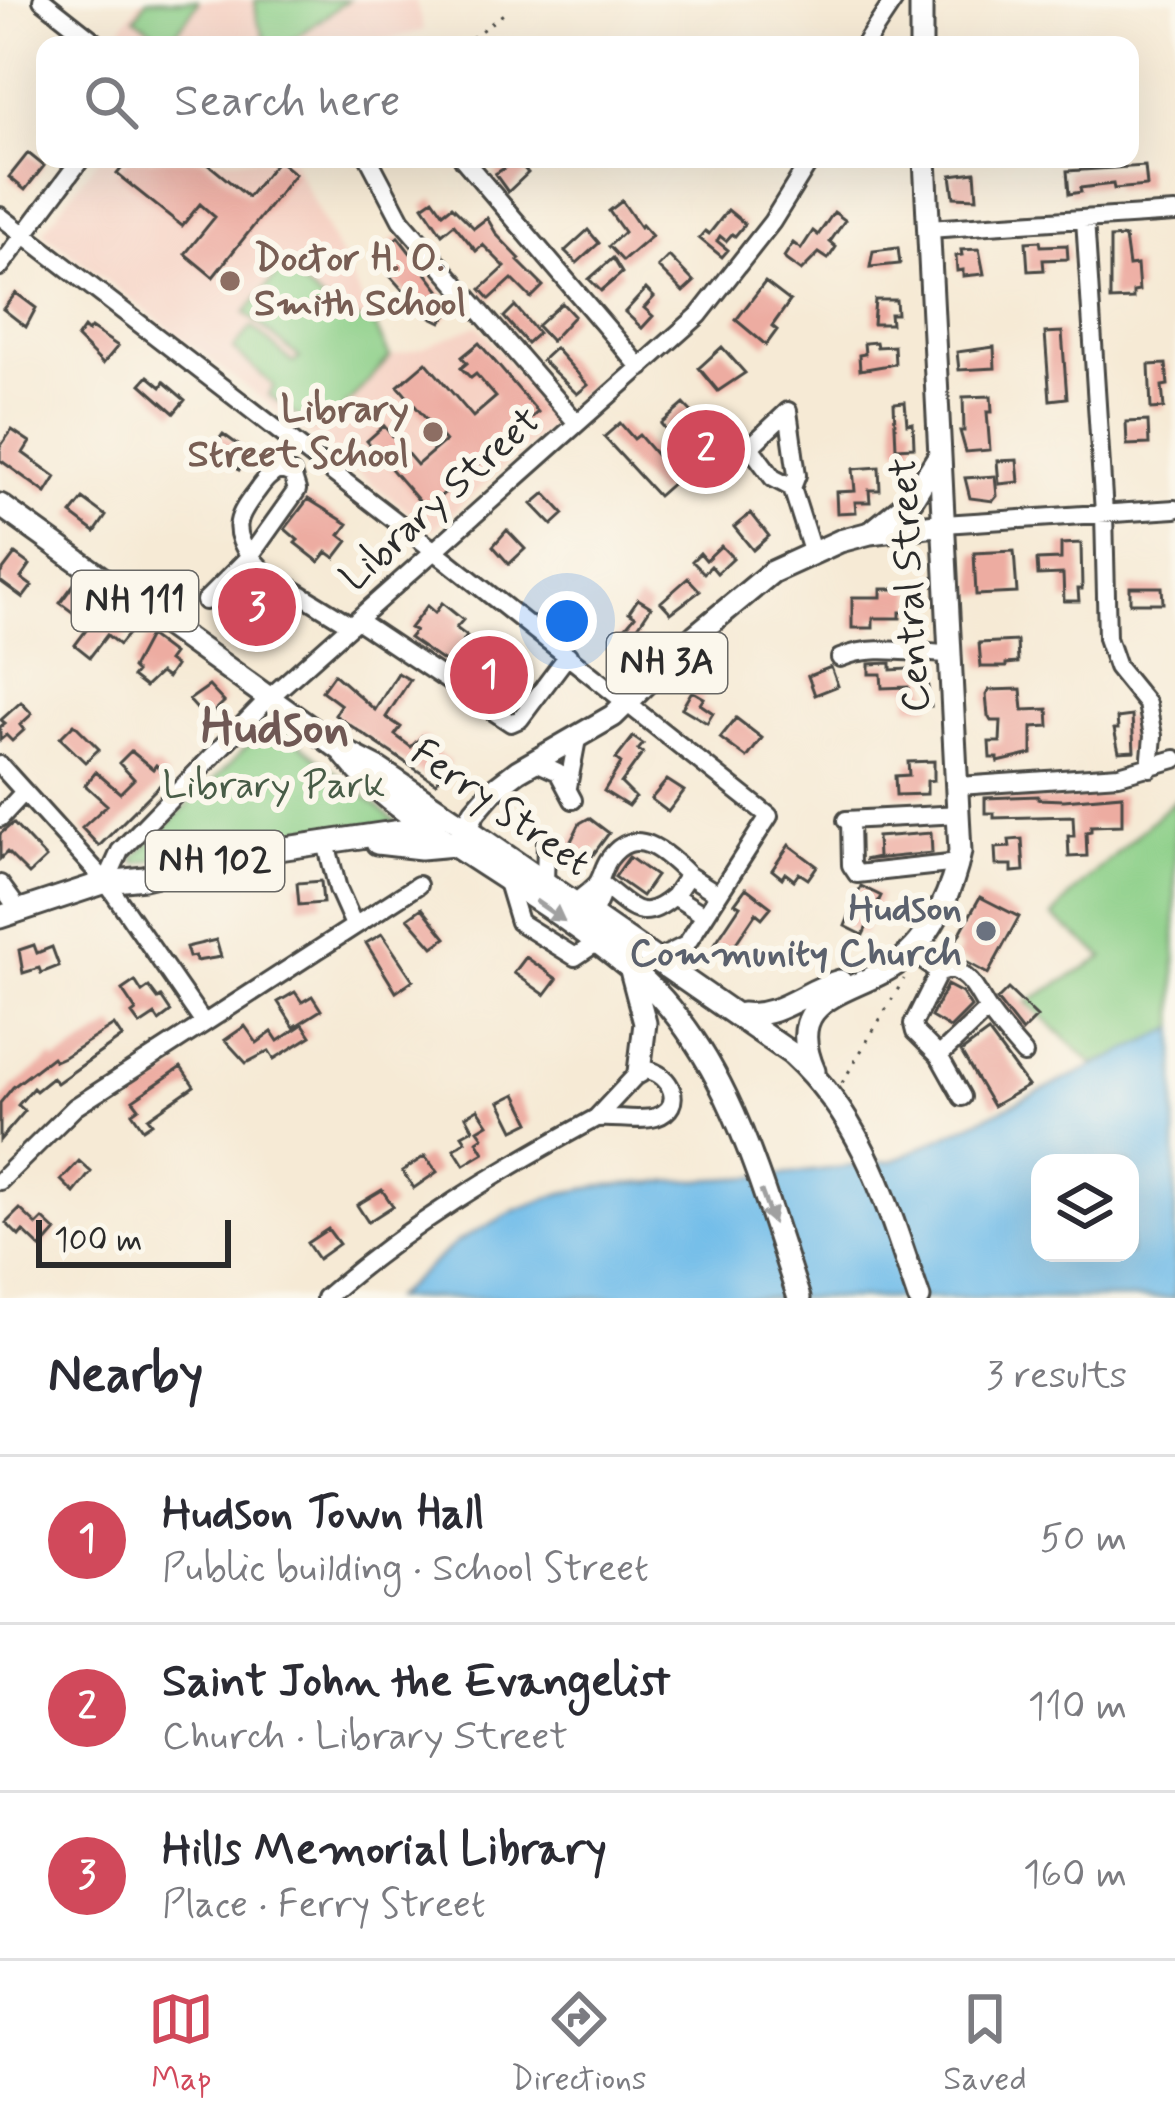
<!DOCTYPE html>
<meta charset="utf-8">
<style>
body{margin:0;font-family:Mynerve,sans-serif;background:#f7f7f7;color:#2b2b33}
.controls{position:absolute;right:36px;bottom:36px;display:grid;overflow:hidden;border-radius:24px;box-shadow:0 12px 48px #0002}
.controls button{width:108px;height:108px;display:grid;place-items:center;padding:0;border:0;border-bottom:3px solid #e1e1e2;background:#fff;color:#2b2b33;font:60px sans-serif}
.scale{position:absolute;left:36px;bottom:30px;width:195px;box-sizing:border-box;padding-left:12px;border:6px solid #2b2b2b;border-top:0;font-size:33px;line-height:42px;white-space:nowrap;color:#2b2b2b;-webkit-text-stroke:9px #fbf7ec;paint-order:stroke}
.you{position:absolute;left:567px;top:621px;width:42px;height:42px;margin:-30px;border:9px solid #fff;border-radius:50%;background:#1a73e8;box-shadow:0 0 0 18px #1a73e833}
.badge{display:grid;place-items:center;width:78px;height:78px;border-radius:50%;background:#d1495b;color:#fff;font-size:39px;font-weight:700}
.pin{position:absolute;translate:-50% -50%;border:6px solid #fff;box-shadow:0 3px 12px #0006}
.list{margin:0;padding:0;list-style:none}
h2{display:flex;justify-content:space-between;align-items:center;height:156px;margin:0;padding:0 48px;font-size:51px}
h2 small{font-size:39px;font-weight:400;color:#7c7c81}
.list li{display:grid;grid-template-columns:78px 1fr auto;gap:36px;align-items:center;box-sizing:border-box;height:168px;padding:0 48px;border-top:3px solid #e1e1e2}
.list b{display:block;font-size:45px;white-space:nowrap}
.list p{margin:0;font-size:39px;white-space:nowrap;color:#7c7c81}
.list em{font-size:39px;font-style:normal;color:#7c7c81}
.icon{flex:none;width:66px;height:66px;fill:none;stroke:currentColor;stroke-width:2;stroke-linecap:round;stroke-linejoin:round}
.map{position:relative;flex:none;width:1175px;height:1298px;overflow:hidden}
.search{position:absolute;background:#fff;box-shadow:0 12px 48px #0002;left:36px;right:36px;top:36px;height:132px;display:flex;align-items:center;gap:30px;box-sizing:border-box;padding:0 42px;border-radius:24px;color:#7c7c81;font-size:45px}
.sheet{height:660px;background:#fff}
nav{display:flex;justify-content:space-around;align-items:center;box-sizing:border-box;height:168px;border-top:3px solid #e1e1e2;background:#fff;font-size:33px;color:#7c7c81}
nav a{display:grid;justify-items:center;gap:6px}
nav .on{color:#d1495b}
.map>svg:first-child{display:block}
.built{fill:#f6d2c4}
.green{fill:#8ccf88;stroke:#5c7d5a;stroke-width:3}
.water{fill:#6fbce9;stroke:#4d748a;stroke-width:3;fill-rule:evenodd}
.building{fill:#edaca1}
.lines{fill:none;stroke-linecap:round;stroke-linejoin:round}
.minor-casing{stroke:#494844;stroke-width:22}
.major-casing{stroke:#494844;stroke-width:27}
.path{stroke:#494844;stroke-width:3;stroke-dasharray:3 9;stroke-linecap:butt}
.minor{stroke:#fff;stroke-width:16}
.major{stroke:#fff;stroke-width:21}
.oneway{fill:#a0a0a0}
.education-dot{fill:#8d6e63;stroke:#fbf7ec;stroke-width:4.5}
.worship-dot{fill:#6b7280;stroke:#fbf7ec;stroke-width:4.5}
.labels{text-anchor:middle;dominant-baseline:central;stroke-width:12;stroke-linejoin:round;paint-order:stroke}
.shield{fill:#fbf7ec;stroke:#696865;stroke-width:3}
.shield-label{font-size:36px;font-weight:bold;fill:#2b2b2b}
.education-label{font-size:39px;font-weight:bold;fill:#785e54;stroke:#fbf7ec;text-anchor:start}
.street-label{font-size:39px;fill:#2b2b2b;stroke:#fbf7ec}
.park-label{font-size:39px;fill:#485c47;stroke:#fbf7ec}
.worship-label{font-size:39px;font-weight:bold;fill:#5b616d;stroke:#fbf7ec;text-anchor:end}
.district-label{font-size:51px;font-weight:bold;fill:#6f5854;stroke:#fbf7ec}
</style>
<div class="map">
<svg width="1175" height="1298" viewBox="0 0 1175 1298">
<rect width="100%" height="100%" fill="#fbf7ec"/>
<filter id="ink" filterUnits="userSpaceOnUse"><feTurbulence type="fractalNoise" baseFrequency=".00833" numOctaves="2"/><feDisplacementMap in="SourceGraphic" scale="24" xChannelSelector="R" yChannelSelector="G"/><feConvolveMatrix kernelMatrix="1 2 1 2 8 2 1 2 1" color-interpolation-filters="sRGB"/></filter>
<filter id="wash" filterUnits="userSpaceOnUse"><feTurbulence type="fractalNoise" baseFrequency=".004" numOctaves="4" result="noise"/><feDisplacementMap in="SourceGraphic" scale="48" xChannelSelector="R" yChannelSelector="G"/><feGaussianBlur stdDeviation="2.7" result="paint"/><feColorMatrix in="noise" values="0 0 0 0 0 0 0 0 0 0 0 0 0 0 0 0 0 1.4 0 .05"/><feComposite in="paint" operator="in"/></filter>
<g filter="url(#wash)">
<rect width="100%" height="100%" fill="#f6ead5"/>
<path class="built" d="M140,0H415L424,30L370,45H135L119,31Z
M98,159H292L390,356L422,348L477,325L553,416L552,424L433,530L43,232Z"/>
<path class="green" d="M147,0H197L198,3L169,43L135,18Z
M255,0H348L286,45H268L257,20Z
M282,268L337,313L375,326L390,357L329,424L311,427L269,395L274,386L233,349L252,327L293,363L300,358L245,313Z
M272,722L397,822L258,838L136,864L134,858Z
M1175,800V1031L1113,1061L1107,1059L1093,1064L1027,1002L1104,957L1053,917L1072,894Z"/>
<path class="water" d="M1175,1028V1298H393L457,1242L516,1210L563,1193L607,1185L773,1176L892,1161ZM1040,1163H1130V1253H1040Z"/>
<g id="blocks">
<path class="building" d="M28,153L44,166L25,190L9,177Z
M129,159H202L248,197L278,160L295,174L213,277L185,254L215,217L200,204L182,226L117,174Z
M517,160L528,173L508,192L495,174Z
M1145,166L1147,186L1114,189L1113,184L1080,188L1081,192L1069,194L1067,171Z
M975,172L977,198L954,197L951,175Z
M433,199L443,213L452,206L474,228L487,218L497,235L520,259L518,261L543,286L531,298L512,279L490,299L481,289L505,267L483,245L476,251L454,224L442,234L423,206Z
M622,201L640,227L642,225L652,236L623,261L609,246L624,232L609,211Z
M728,210L745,224L735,236L732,234L726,241L720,236L717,241L728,250L722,257L699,238L705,231L709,234Z
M834,212L845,220L830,242L836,247L828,259L819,253L801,271L786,260L784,257L793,243L801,249L813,231L818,235Z
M588,230L599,243L577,263L565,251Z
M398,237L453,308L441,322L423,313L374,258Z
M1125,237L1129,266L1137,265L1139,291L1133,292V299L1110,300V238Z
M1040,241L1041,246L1067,245L1068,259L1043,260L1044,270L1028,271L1026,242Z
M898,248L900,264L870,267L873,251Z
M979,249L984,274L963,276V270L957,271L956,256L962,255L961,250Z
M669,256L694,282L683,292L658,267Z
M613,258L622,273L601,291L589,279Z
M765,282L790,301L772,326L777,330L766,345L736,320Z
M646,289L654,297L644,308L653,316L642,328L625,312Z
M16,293L36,308L26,327L3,309Z
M875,300H896L897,314H890L891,324H873Z
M562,303L574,316L551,341L537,326Z
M515,306L538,333L527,343L504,317Z
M84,328L88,332L91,328L118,346L103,364L77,338Z
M1062,332L1067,398L1050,400L1045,333Z
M876,342L877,347L894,346L895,364L860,370L859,355L865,354L864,343Z
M479,343L538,412L426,509L367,441L384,426L417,465L445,441L398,386L426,362L473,417L496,397L476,374L471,378L461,368L467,363L462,357Z
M722,347L745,373L718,391L699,368Z
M994,347L995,368L959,370L957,352Z
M555,348L588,385L577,394L542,360Z
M1166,364L1168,385L1162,386L1164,408L1151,409L1149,365Z
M148,376L161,387L164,382L185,400L174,413L141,384Z
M991,396L992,412H987L990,450L966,452L960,431H964L963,397Z
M905,402L907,424L913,423L914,447L896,448L894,403Z
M684,404L734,457L709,479L661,424Z
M1148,421L1149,444L1127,445L1126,422Z
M620,423L634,439L639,435L677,479L658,496L604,437Z
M12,430L30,442L23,453L56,477L46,493L0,460V447Z
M223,434L241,447L239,451L247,457L239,470L214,446Z
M1017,460L1019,482L999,484L997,461Z
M879,467L880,490H869L870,502H855L856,512L837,513L836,492L855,491L853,469Z
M995,476L997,496L993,501L970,498L965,478Z
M545,493L564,514L552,525L532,504Z
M83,499L106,516L95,532L71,514Z
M308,499L348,524L340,535L348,541L335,558L327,552L319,562L295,543L298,540L285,529Z
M751,513L769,536L753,550L734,527Z
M507,530L525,549L509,564L493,546Z
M1081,543L1082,589H1078L1079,601H1064L1063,574L1038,575L1037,560L1061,559V544Z
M721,546L733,558L717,573L711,566L704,573L692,561L700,553L706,560Z
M1014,551L1017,593L976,595L974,553Z
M15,554L30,565L21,578L32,586L23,598L0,581V574Z
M688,578L700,591L671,613L661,602Z
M74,584L87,595L80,605L98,618L101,614L128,634L119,645L107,635L90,657L75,645L90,625L60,603Z
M263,586L277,596L270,603L276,609L259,624L252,617L243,626L232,614L251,591Z
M1130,587H1162L1163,603H1130Z
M881,589H913V612H900V618H873V628H852V597H881Z
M638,599L651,607L633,634L646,645L635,659L612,643L635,616L629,612Z
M442,603L463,620L456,628L467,636L462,643L485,661L497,646L526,668L501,701L409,638L415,631L410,628L427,606L435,613Z
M149,636L173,654L168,661L175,666L167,678L160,673L145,687L132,677L136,672L132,668Z
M1017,641L1018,663L1006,664V667H981L979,643Z
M891,663V670L925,668L931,706L909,707L908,687L882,688L881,674H869V664Z
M831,667L838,686L815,695L808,676Z
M398,673L410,680L386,717L401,727L395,735L411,747L422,736L430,741L426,746L450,762L436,783L335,715L341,705L322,691L334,674L375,710Z
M209,686L224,702L206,719L189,700Z
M1021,689L1023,710L1048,709L1049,726L1032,727V754L998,762V758H990L989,742H1000L1001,721H991L988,716L986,695L989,690Z
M692,691L704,698L700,704L713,713L707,723L682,708Z
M21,702L32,714L20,725L24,730L12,741L6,735L0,740V727L5,723L1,720Z
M1132,716L1134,751L1119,752L1114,729H1118L1117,718Z
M736,718L762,738L747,758L720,738Z
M74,724L99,749L85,762L60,738Z
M633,737L643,744L638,750L643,753L621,783L635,797L628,806L604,791L621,763L616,759Z
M131,751L153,769L156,765L168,777L99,846L82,828L107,805L85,785L96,772L120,793L134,779L119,763Z
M934,761V780L927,781V794L896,795L895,776L909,775L908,762Z
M667,780L684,791L668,812L651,799Z
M1122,795V825L1091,826V831L1086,832L1087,856L1069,857L1068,836H1074L1073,816L994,818V813H985V798L1038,796V799L1064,800Z
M589,818L609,833L587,863L567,849L580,823Z
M13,823L46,858L29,874L7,852L0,859V834Z
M931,833L932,853L864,860L878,857L877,837Z
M1022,839L1024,871L1012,872V865H996L995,848L1010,847L1009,840Z
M789,845L817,866L808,879L799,873L794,880L785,873L782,878L772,870Z
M629,857L656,876L642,896L615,877Z
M321,881L323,903L299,905L297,883Z
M861,886L881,896L863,935L845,926Z
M746,888L771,907L762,918L756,913L728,955L714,945L740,906L735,903Z
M980,897L1019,917L988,974L957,957L961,948L954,944Z
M422,908L446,938L433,947L408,918Z
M382,934L413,980L396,992L366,943Z
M216,940L221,957L196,961L195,956L189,957L186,947Z
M34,945L37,953L52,947L59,966L41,973L39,968L23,973L19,950Z
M526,957L557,979L545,995L514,973Z
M135,981L142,992L149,987L158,999L161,997L171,1012L159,1021L155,1015L140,1025L132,1014L136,1011L122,990Z
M947,985L962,993L971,1007L950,1028L931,1017Z
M1008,989L1037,1017L1022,1032L997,1000Z
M295,992L302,1002L312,996L321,1010L294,1027L278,1002Z
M303,1024L311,1036L274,1059L269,1051L246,1063L225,1040L245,1026L257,1043L272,1032L278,1041Z
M114,1025L122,1037L57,1083L52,1078L36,1091L33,1088L18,1105L25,1111L0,1140V1103L13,1087L52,1057L55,1061L64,1057Z
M988,1032L1028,1086L993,1106L961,1052Z
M181,1067L194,1086L148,1118L152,1123L143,1129L132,1113L139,1108L133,1100Z
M516,1094L530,1122L514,1130L500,1102Z
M478,1109L488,1124L478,1130L483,1137L477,1141L484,1153L464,1165L454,1149L466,1141L462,1135L473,1129L466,1116Z
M425,1156L437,1172L414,1188L402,1171Z
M79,1161L91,1172L74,1193L61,1180Z
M382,1190L393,1206L368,1222L357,1205Z
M20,1209L37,1225L43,1219L56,1231L41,1248L23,1231L19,1236L6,1223Z
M328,1229L339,1244L318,1259L307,1243Z"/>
</g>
</g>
<g filter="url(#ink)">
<use href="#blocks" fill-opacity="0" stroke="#494844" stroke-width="3"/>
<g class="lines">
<g class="minor-casing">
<path id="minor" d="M42,0L99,45
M864,45L894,0
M369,159L401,220L577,423
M463,159L641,368
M0,216L445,559L769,816L686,945L658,959
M1085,219L1104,513L1107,638L1117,667L1147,704L1153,736L1150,768
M928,229L1175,213
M0,267L81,159
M280,469L292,474L297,490L250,556C230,529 238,515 257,491C264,481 269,475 280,469Z
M792,488L773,478L750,447L788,411L797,475L792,488L812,551
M944,524L1175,509
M205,601L250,556L263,571L351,625
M357,620L511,723L520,719L568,655
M840,658C873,643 915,654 951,654
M534,761L558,772L573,800
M0,765L106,882L203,1022
M959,786L1119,775L1175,759
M568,787L577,739
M0,818L24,792
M846,820L960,814
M850,820L851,865L857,874L958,863
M326,843L338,889L354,925
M106,882L120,851L270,697L699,315L772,222L811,159
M507,882L519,922L575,957L596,943
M0,884L19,910
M545,884L546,842
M674,896L688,875L718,894
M575,904C581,896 590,892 596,885C602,879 603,867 609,859C635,823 665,852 688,875
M592,916L600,898V883C631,906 640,926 674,896L704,915
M911,952L939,972L952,969C975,979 977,995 991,1014C1001,1028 1013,1041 1024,1054
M939,972L913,1024L915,1032L939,1056L987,1010
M939,1056L962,1097
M646,1070C671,1073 686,1107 656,1117C639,1122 614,1116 596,1118L639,1072Z
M0,1181L75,1107L418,885
M325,1298C408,1225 499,1171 596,1118"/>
</g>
<g class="major-casing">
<path id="major" d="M921,0V45
M0,505L340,749L377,768L453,819L792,1054C866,1122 887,1206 919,1298
M873,531L912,499L939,456
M344,754C373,791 411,816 449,842C509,882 574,921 630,968C728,1048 760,1183 799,1298
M461,836L475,811L493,790L518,771L613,716L696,635L772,572L840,541L870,533L944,524
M377,843L421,848L454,845
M0,917L106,882L144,878L252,853L435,826
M632,974L645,1023L639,1072
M742,1014C781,1018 803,991 840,981
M814,1071C779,990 861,995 904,958C933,934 953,888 960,852L925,159"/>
</g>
<path class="path" d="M462,45L510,9
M842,1083L904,979"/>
<use href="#minor" class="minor"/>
<use href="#major" class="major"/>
</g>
<defs><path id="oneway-solid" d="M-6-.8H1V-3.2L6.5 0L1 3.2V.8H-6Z" transform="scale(3)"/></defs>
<g class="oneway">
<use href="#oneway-solid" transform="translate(550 911) rotate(35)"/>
<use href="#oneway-solid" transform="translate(767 1207) rotate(70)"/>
</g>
</g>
<g class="education-dot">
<circle cx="230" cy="281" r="12"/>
<circle cx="433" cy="432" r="12"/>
</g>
<circle class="worship-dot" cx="986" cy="931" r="12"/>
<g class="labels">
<g class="shield">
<rect x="72" y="571" width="126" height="60" rx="9"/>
<rect x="607" y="633" width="120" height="60" rx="9"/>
<rect x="146" y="831" width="138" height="60" rx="9"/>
</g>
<g class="shield-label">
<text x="135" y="601">NH 111</text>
<text x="667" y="663">NH 3A</text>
<text x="215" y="861">NH 102</text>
</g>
<g class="education-label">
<text x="254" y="259">Doctor H. O.<tspan x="254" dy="45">Smith School</tspan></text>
<text x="409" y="410" text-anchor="end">Library<tspan x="409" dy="45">Street School</tspan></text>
</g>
<g class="street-label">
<text transform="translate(441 500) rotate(-42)">Library Street</text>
<text transform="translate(911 585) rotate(-93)">Central Street</text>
<text transform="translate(500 809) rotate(35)">Ferry Street</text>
</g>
<g class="park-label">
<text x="274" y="786">Library Park</text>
</g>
<g class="worship-label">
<text x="962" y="909">Hudson<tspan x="962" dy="45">Community Church</tspan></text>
</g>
<g class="district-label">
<text x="275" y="729">Hudson</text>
</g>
</g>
</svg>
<div class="controls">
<button><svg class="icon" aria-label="layers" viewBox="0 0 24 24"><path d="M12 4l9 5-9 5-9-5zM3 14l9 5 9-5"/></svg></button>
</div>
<div class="scale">100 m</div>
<div class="you"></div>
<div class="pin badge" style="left:489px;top:675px">1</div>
<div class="pin badge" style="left:706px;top:449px">2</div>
<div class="pin badge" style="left:257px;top:607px">3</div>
<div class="search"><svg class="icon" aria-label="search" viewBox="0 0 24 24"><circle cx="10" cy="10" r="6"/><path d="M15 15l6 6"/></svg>Search here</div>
</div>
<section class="sheet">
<h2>Nearby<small>3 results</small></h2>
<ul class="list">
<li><span class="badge">1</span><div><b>Hudson Town Hall</b><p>Public building · School Street</p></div><em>50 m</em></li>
<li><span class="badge">2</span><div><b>Saint John the Evangelist</b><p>Church · Library Street</p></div><em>110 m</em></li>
<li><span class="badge">3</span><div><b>Hills Memorial Library</b><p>Place · Ferry Street</p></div><em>160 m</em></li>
</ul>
</section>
<nav>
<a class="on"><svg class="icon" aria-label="map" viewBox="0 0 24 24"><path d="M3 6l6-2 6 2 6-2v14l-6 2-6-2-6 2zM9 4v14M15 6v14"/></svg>Map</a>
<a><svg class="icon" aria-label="directions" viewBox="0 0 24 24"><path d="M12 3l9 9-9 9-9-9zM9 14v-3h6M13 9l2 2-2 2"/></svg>Directions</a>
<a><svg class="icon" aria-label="saved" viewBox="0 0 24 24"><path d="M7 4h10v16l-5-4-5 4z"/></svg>Saved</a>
</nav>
